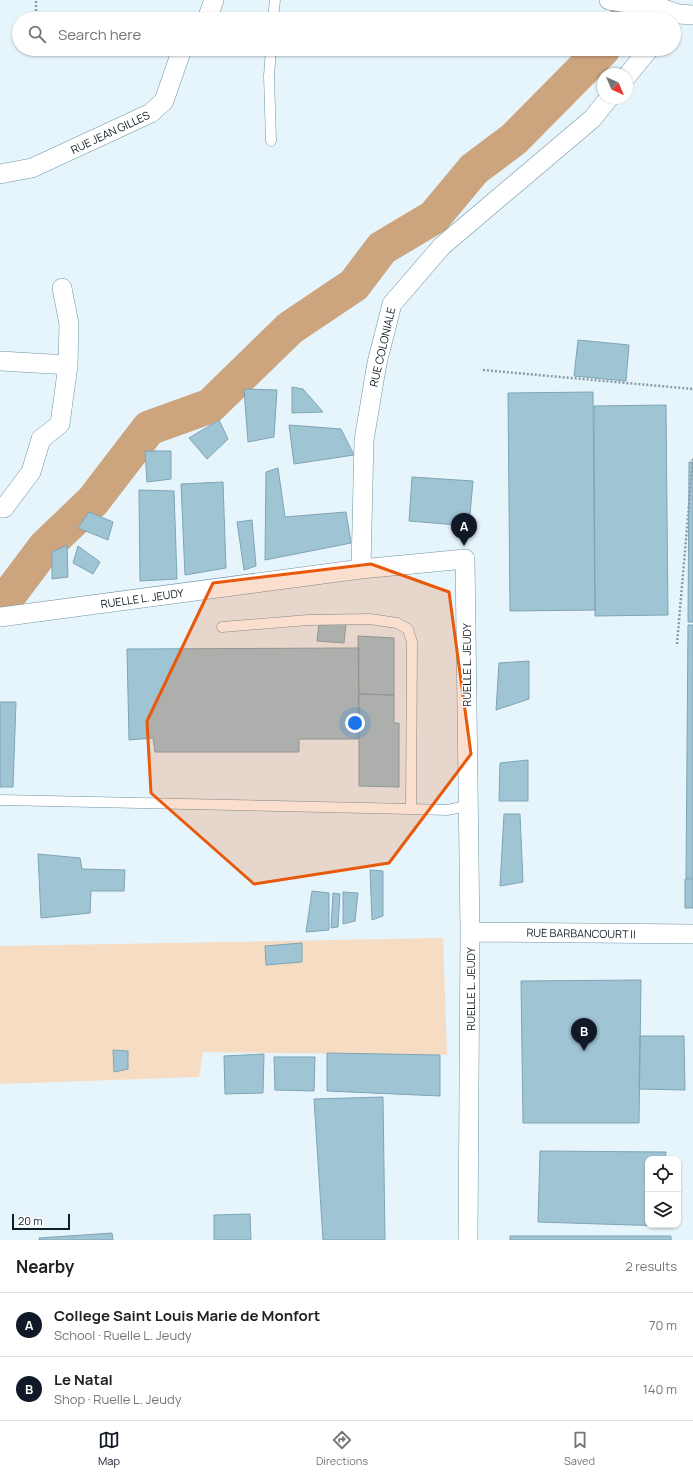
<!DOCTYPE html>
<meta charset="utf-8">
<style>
body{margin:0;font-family:Manrope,sans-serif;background:#f6f6f6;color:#202124}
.controls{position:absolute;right:12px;bottom:12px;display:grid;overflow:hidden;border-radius:8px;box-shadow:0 1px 3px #0004}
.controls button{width:36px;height:36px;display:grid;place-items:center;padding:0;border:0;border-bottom:1px solid #e0e0e0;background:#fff;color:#202124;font:20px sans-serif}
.compass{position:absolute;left:597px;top:68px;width:36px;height:36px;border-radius:50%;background:#fff;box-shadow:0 1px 3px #0004;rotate:136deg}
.scale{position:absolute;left:12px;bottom:10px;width:58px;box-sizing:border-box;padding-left:4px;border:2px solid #101f25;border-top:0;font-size:11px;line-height:14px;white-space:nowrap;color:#101f25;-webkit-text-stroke:3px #fff;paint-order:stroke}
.you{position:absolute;left:355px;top:723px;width:14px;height:14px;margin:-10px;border:3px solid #fff;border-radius:50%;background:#1a73e8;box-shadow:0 0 0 6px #1a73e833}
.badge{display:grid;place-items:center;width:26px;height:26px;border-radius:50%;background:#111827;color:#fff;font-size:13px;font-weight:700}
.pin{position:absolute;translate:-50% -33px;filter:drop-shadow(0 1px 2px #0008)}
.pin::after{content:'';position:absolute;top:21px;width:14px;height:12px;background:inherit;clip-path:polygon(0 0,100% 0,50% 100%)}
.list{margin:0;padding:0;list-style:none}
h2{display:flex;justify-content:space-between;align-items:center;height:52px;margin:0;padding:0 16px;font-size:17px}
h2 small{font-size:13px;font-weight:400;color:#757577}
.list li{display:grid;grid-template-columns:26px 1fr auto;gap:12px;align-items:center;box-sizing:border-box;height:64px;padding:0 16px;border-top:1px solid #e0e0e0}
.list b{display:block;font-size:15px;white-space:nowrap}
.list p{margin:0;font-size:13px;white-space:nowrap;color:#757577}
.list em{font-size:13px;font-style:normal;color:#757577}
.icon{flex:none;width:22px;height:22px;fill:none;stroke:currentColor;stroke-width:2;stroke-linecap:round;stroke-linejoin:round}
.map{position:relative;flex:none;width:693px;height:1240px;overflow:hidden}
.search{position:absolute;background:#fff;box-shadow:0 1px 3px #0004;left:12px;right:12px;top:12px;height:44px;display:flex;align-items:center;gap:10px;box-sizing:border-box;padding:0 14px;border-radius:22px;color:#757577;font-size:15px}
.sheet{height:180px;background:#fff}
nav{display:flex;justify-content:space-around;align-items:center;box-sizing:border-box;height:56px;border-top:1px solid #e0e0e0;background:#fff;font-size:11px;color:#757577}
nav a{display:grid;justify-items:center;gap:2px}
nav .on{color:#111827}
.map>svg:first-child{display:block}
.green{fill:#f6dcc3}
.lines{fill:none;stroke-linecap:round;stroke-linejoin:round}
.river{stroke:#cca47e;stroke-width:35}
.building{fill:#9fc5d5;stroke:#7fa4b4}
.lane-casing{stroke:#7095a4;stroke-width:11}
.street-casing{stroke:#7095a4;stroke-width:20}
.path{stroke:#8c9ba2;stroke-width:2.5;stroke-dasharray:2 2;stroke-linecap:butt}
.lane{stroke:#fff;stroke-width:10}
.street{stroke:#fff;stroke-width:19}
.marked{fill:#e8590c;fill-opacity:0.2;stroke:#e8590c;stroke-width:3;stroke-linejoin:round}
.labels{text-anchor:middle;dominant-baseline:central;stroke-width:3;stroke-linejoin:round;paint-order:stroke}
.street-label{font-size:11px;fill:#101f25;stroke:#fff}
</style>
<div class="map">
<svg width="693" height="1240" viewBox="0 0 693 1240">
<rect width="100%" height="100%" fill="#e6f5fc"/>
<path class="green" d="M443,938L447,1055L203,1052L199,1077L0,1084V946Z"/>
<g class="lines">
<path class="river" d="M626,19L641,0
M0,598L9,595L45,547L93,501L149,428L210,406L290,328L354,285L382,248L434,217L474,169L514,139L603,49"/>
</g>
<path class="building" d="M578,340L629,345L626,381L574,376Z
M292,387L303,389L323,412L292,413Z
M244,389L277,390L274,437L248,442Z
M593,392L595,610L510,611L508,393Z
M666,405L668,615L595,616L594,406Z
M219,420L228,439L207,459L189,438Z
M289,425L341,429L354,455L294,464Z
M145,451H171V479L147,482Z
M689,462H693V622H688Z
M278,468L285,517L346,512L351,543L265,560L266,472Z
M412,477L473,481L469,526L409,521Z
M223,482L226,568L185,575L181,484Z
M139,490L174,491L177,579L140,581Z
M89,512L113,522L108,540L78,528Z
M252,520L256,566L244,570L237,522Z
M67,545L68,577L52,579V552Z
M78,546L100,562L93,574L73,563Z
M319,623L346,624L344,643L317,641Z
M688,625H693V878H686Z
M358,636L394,638V695L359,694Z
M359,648L358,739H299V752H155L153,738L129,740L127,649Z
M529,661V699L496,710L499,663Z
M359,694L394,695V723H399V787L359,786Z
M0,702H16L13,787H0Z
M528,760V801H499L500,763Z
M504,814H520L523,882L500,886Z
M38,854L80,858L82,869L125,870L124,891H91L90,913L41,918Z
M370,870L383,871V916L372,920Z
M685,879H693V908H685Z
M312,891L329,893V930L306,932Z
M343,892L358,893L355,921L343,924Z
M333,893L340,894L338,927L331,928Z
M302,943V962L266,965L265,946Z
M641,980L639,1123H523L521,981Z
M640,1036H684L685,1090L639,1089Z
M113,1050L128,1051V1069L114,1072Z
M327,1053L440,1055V1096L327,1091Z
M264,1054L263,1093L225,1094L224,1056Z
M274,1057H315L314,1091L275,1090Z
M383,1097L385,1240H323L314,1099Z
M540,1151L666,1152L665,1159H648V1225H664V1226L538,1222Z
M250,1214L251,1240H214V1215Z
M112,1233L113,1240H39V1238Z
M510,1236H671V1240H510Z"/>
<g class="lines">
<g class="lane-casing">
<path id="lane" d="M273,19L275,0
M271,141L269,76L271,49
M222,627L308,620L370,619L397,623L408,629L412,642L411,809
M0,800L411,809L447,810L467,806"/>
</g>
<g class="street-casing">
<path id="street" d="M609,0L661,8L678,14L693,15
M207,19L214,0
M627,76L649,49
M0,174L32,168L151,113L164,101L182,49
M62,288L69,324L68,365
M0,361L68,365L60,424L41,439L31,472L4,508
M361,569L364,440L377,363L392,304L442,246L592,119L609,98
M0,617L361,569L465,559L470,932L468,1240
M470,932L693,934"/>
</g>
<path class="path" d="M36,19V0
M37,49L47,55L141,49
M483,370L693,389
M677,644L693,458"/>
<use href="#lane" class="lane"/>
<use href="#street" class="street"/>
</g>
<path class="marked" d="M371,564L449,592L471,754L389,863L254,884L151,793L147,721L213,583Z"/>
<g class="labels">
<g class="street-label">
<text transform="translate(110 132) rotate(-25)">RUE JEAN GILLES</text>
<text transform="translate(382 347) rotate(-77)">RUE COLONIALE</text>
<text transform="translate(142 598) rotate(-8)">RUELLE L. JEUDY</text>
<text transform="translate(466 665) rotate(-90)">RUELLE L. JEUDY</text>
<text transform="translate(581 933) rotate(1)">RUE BARBANCOURT II</text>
<text transform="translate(470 989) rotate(-90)">RUELLE L. JEUDY</text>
</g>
</g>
</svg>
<div class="controls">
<button><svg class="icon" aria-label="locate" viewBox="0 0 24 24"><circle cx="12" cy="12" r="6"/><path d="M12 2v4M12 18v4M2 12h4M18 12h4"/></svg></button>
<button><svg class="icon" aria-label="layers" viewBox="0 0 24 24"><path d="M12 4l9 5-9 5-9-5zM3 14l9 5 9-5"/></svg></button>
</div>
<svg class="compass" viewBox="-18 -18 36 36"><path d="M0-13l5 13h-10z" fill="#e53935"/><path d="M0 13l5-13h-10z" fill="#757577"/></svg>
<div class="scale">20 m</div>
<div class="you"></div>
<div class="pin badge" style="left:464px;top:546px">A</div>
<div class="pin badge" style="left:584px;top:1051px">B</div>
<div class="search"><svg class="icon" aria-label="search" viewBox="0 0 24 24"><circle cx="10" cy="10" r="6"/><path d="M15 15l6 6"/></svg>Search here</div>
</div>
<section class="sheet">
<h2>Nearby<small>2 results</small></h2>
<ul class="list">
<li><span class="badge">A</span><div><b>College Saint Louis Marie de Monfort</b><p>School · Ruelle L. Jeudy</p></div><em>70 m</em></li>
<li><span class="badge">B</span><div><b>Le Natal</b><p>Shop · Ruelle L. Jeudy</p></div><em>140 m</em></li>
</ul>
</section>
<nav>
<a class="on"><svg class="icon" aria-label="map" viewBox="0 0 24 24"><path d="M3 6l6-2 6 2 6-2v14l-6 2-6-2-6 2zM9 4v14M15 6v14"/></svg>Map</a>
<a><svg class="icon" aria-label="directions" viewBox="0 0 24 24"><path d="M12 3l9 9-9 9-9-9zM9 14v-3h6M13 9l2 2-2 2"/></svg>Directions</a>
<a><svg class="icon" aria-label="saved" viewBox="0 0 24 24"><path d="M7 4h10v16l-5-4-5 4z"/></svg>Saved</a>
</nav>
